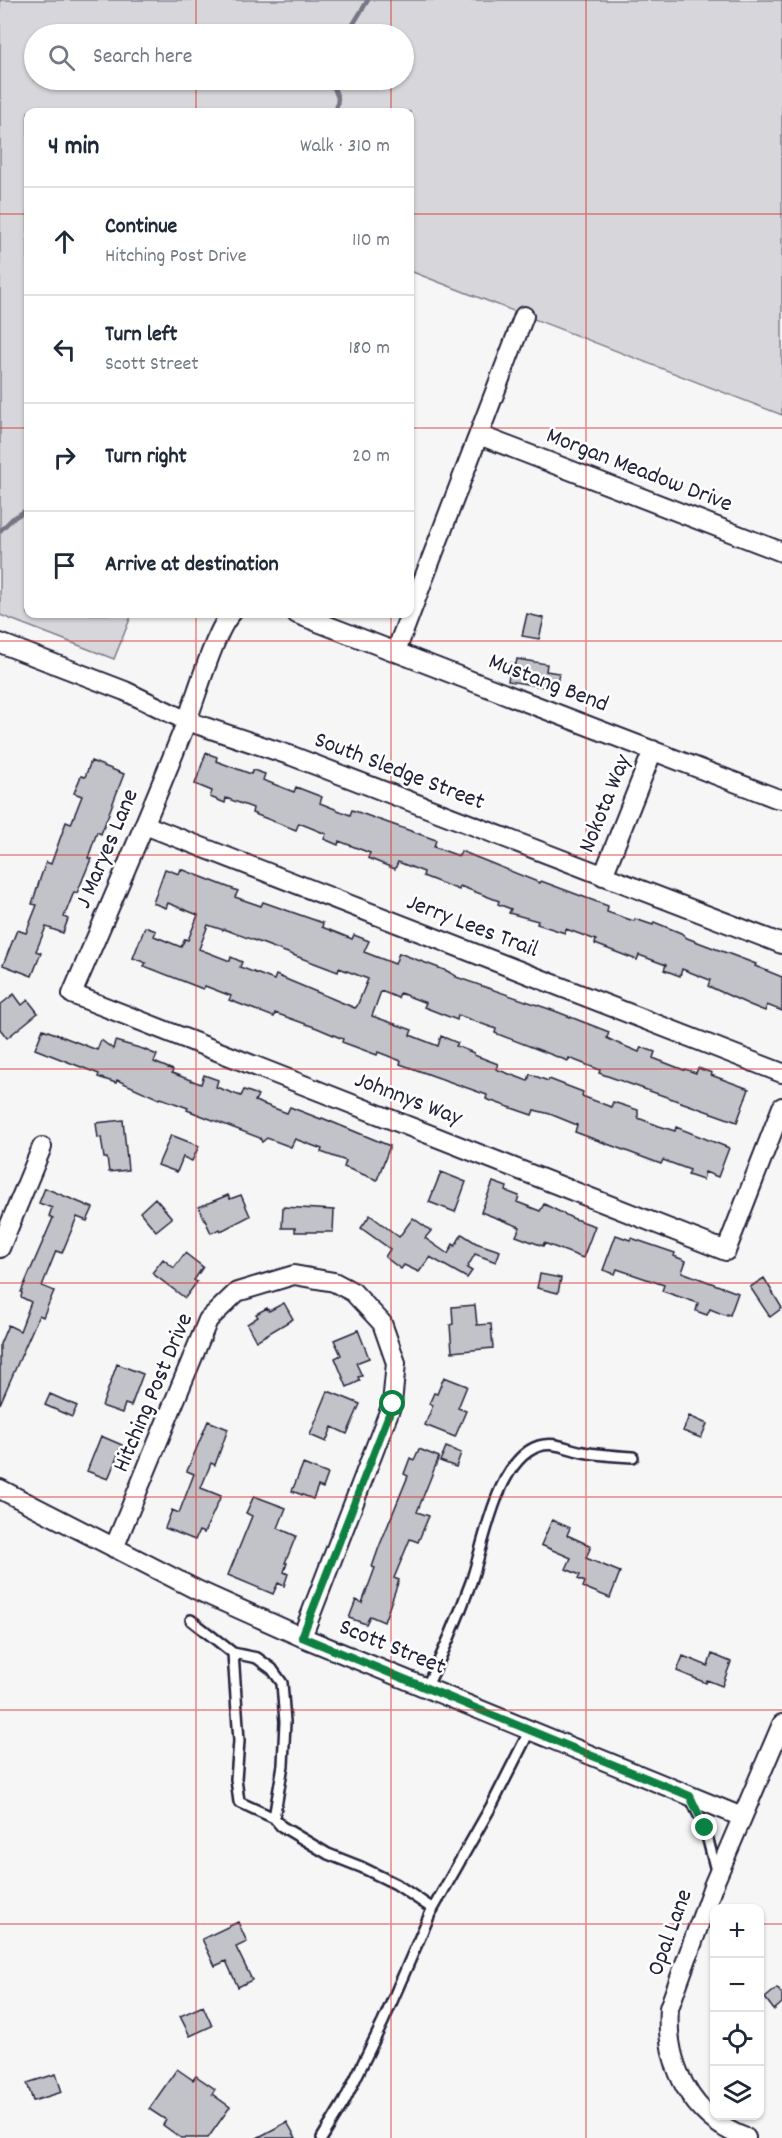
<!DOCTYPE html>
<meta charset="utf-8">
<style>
body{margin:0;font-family:Dekko,sans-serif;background:#f6f6f7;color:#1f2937}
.controls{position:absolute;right:18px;bottom:18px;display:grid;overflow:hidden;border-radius:12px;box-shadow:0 2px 4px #0004}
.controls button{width:54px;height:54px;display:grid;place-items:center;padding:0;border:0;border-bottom:2px solid #e0e1e3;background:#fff;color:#1f2937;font:30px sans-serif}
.stop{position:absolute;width:18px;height:18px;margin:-14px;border:4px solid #0b8043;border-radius:50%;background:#fff}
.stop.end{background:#0b8043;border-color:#fff;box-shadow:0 2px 6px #0008}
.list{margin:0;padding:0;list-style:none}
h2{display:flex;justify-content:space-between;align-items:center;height:78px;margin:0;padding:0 24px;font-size:26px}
h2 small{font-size:20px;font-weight:400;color:#747a83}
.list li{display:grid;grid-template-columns:39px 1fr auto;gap:18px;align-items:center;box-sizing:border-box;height:108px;padding:0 24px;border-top:2px solid #e0e1e3}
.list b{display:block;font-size:22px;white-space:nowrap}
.list p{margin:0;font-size:20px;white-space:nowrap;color:#747a83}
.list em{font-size:20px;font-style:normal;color:#747a83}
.icon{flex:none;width:33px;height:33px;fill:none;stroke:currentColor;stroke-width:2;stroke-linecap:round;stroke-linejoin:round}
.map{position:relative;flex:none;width:782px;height:2138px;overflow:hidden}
.search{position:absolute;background:#fff;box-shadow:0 2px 4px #0004;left:24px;top:24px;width:390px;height:66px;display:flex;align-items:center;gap:15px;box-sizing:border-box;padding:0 21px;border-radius:33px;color:#747a83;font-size:22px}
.panel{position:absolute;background:#fff;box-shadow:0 2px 4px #0004;left:24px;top:108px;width:390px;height:510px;border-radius:12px}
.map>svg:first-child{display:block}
.green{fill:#d7d7db;stroke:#7c7c8b;stroke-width:1.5;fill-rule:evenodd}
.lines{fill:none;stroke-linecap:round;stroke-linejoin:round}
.stream{stroke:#767685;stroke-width:4.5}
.building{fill:#c2c2c9;stroke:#22223b;stroke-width:1.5;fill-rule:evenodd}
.service-casing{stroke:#22223b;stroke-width:14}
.minor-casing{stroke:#22223b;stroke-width:22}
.service{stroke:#fff;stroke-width:9}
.minor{stroke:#fff;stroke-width:18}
.route{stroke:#0b8043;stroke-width:8}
.grid{fill:none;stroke:#d62828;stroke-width:1.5;stroke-opacity:0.55}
.labels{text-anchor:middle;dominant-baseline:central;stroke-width:5;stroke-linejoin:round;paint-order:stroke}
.street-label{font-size:24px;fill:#22223b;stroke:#fff}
</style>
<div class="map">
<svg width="782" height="2138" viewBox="0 0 782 2138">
<rect width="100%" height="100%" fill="#f6f6f7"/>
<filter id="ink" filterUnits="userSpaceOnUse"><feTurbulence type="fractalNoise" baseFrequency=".0167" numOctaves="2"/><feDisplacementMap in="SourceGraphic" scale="12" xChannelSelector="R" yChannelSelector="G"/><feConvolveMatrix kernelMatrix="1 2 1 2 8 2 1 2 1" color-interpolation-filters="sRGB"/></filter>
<g filter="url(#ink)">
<path class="green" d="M0,0H782V415L410,271V112H28V614H132L114,659L0,615ZM34,34H404V80H34Z"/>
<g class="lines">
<path class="stream" d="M345,34L349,31L368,0
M331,80L338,98L336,112
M0,531L12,519L28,509"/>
</g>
<path class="building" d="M527,614L544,618L539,639L522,636Z
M517,659L547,664L546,671L559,673L556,689L508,681L511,663L516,664Z
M206,753L217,757L216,761L251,774L253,770L265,774L263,780L294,792L296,787L322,797L320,803L350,815L352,810L436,840L434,847L459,856L461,851L540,883L541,881L608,906L607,912L634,921L635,919L653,925L654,922L681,933L687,938L756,964L755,966L782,977V1011L767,1005L765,1011L750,1005L708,986L710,980L682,969L680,976L664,970L666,965L639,955L637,960L595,944L596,940L566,929L565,933L537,924L538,921L509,913L511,909L498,904L499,901L460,886L459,890L423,876L424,872L398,862L395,869L368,858L370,853L339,841L338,845L324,839L326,834L299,823L296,830L252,813L253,808L226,798L225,803L210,797L212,791L195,784Z
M91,761L124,774L101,834L97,832L88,858L91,859L77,893L74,892L64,917L68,919L63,933L46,927L36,951L41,953L32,976L3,965L17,930L26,933L37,905L32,904L40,879L46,862L51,864L66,822L71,824L82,796L74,793L81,776L85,777Z
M165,869L179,874L181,869L238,891L235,897L261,906L263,902L323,923L322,927L352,939L354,935L369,941L364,952L395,964L399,953L447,971L456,976V977L555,1011L609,1032L607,1038L617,1043L639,1052L641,1047L655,1052L653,1058L684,1070L685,1069L696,1073L698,1068L712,1073L711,1075L749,1089L737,1122L599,1073L600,1070L569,1058L568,1061L495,1033L496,1029L458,1015L457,1020L424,1007L426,1003L400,993L398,998L381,991L372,1016L412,1030L410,1035L438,1046L441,1036L458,1043L456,1046L474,1053V1055L498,1064L496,1069L528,1081L530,1074L548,1081L549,1079L583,1092L582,1096L611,1107L613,1102L638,1110V1118L659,1126L675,1131L676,1127L729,1148L718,1177L705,1172L703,1180L688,1175L690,1170L663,1160L661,1164L575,1132L577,1125L550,1114L534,1110L532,1115L500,1104L486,1099L487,1095L400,1064L401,1061L378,1052L377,1055L342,1042L343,1039L317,1028L275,1013L274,1017L229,1000L231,996L205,986L203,989L144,966L146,963L133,958L145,927L156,931L154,936L181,947L185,939L188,940L198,915L168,903L166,908L153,903ZM208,925L223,930L224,929L338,972L339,968L368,979L357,1006L355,1008L276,975L274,980L240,967L242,962L231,957L230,961L199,949Z
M14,994L22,1005L28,1000L38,1013L7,1038L0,1029V1005Z
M43,1029L97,1050L101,1040L113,1049L115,1041L143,1049L157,1055L154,1062L173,1070L172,1073L201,1084L204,1075L218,1080L216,1087L241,1096L244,1090L258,1095L255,1101L287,1113L290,1107L321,1119L322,1118L390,1146L377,1180L344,1167L346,1161L321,1152L322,1149L295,1139L291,1147L267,1138L262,1142L260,1138L187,1110L188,1108L161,1098L159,1099L117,1080L116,1083L98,1077L99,1074L35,1049Z
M123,1120L128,1170L109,1172L107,1158H104L101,1137L98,1138L96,1123Z
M171,1135L199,1146L192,1161L183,1157L177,1172L158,1165Z
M441,1172L466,1182L455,1212L429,1202Z
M493,1182L507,1187L506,1191L519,1196L517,1202L540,1211L544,1204L572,1218L595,1226L583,1258L544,1243L543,1246L516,1236L520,1227L481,1212Z
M45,1188L93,1208L87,1221L77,1217L62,1253L56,1251L42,1286L54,1291L43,1317L39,1315L0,1404V1344L8,1325L20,1331L31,1302L21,1297L22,1293L21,1292L53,1218L49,1216L52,1208L39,1203Z
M228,1195L230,1199L241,1195L250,1216L221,1231L220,1229L211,1233L199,1207Z
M155,1198L172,1218L156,1231L140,1212Z
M283,1207L334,1210L333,1232H295V1228H282Z
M370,1215L399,1237L413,1218L431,1231L425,1238L448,1254L453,1244L455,1246L462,1234L476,1243L500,1251L496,1262L475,1254L467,1268L472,1271L467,1278L430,1257L419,1272L404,1265L401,1269L385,1257L390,1249L361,1228Z
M616,1235L630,1240L631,1238L675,1253L674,1256L686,1261L682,1272L738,1293L730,1315L727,1314V1316L710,1309L707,1315L696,1311L698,1303L662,1291L664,1285L617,1269L615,1274L603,1270Z
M185,1253L203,1267L194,1280L197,1282L185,1298L152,1273L163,1259L174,1268Z
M540,1274L561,1278L558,1293L537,1288Z
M764,1278L782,1308L770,1317L750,1287Z
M284,1303L293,1319L256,1341L247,1324L258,1317L256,1314L267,1308L269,1311Z
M475,1305L477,1325L491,1324L493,1348L452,1352L450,1325L453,1324L452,1307Z
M358,1330L369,1358L356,1363L362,1376L358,1377L360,1381L347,1387L335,1358L341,1355L334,1340Z
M117,1364L143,1374L131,1406L125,1404L122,1413L102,1406Z
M444,1377L467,1386L458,1408L466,1411L455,1437L425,1425L433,1405L429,1404L434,1393L437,1394Z
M328,1391L360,1404L347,1434L332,1427L326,1442L310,1435Z
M50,1394L77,1406L72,1417L45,1405Z
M689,1416L707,1424L701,1438L683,1431Z
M208,1421L228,1429L215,1465L211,1463L201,1488L221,1496L204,1533L199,1531L195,1540L165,1528L172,1510L179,1513L194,1474L187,1471Z
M101,1436L122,1445L108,1479L87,1471Z
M446,1447L461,1453L456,1467L440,1461Z
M419,1449L439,1457L417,1512L429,1516L418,1542L410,1539L394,1578L399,1580L384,1622L370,1616L366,1624L349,1618L356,1600L362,1603L375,1568L372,1567L379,1547L408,1476L404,1474L410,1458L414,1460Z
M303,1464L328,1474L323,1488L318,1486L313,1499L292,1491Z
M254,1496L286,1508L278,1528L296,1536L285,1563H287L284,1572L288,1574L284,1586L278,1583L273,1594L228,1575L252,1516L246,1513Z
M552,1520L570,1528L567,1535L591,1546L586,1558L620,1572L610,1598L583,1587L585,1582L578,1579L580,1575L566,1569L571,1558L541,1545Z
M712,1654L731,1662L722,1686L707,1680L706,1683L677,1671L683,1656L708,1666Z
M238,1922L247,1942L236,1947L252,1980L238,1987L226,1961L215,1966L202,1939Z
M777,1988L782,1994V2003L774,2010L765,1998Z
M203,2006L212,2026L190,2036L180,2016Z
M177,2069L193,2080L196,2076L215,2089L212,2094L230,2107L208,2138H181L163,2125L166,2120L149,2109Z
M56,2074L62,2092L33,2101L27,2083Z
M287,2122L296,2138H257Z"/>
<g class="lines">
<g class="service-casing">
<path id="service" d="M191,1620L233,1653L257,1658L272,1669L282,1683L285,1722L283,1765L274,1818L281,1826L328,1854L361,1867L396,1884L433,1909
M233,1653L239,1741L236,1779L239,1802L274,1818
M426,1688C443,1654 458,1618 471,1582C484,1545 496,1460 539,1446C555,1441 566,1449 583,1452C599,1455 616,1456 633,1457
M690,1797L705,1828L716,1871
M322,2138L344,2102L383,2022L430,1914L493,1803L530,1730"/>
</g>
<g class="minor-casing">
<path id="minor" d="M479,435L782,552
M231,614C215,630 196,698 186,723C150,814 111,904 72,994L726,1251L782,1107
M297,614L776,798L782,799
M0,643L125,691L187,721L292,756L782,944
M396,651L524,316
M145,825L782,1073
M603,876L653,750
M0,1248L42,1147
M0,1489L197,1590L302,1637L742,1817
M114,1548L208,1320L237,1292L294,1275L334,1282L353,1292L382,1323L396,1363L392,1404L302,1637
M746,2138C691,2118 665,2065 669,2008L713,1886L782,1724"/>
</g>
<use href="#service" class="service"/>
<use href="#minor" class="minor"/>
</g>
</g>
<g class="lines" filter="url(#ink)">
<path class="route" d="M393,1404L302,1637L690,1796L705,1828"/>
</g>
<path class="grid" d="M196,0V34M391,0V34M586,0V2138M196,80V112M391,80V112M0,214H28M410,214H782M0,428H28M410,428H782M196,614V2138M391,614V2138M0,641H782M0,855H782M0,1069H782M0,1283H782M0,1497H782M0,1710H782M0,1924H714M760,1924H782"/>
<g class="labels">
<g class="street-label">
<text transform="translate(639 471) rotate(21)">Morgan Meadow Drive</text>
<text transform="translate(548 684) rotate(21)">Mustang Bend</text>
<text transform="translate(399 772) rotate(21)">South Sledge Street</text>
<text transform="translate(606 804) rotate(-68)">Nokota Way</text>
<text transform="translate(108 849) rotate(-67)">J Maryes Lane</text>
<text transform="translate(472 927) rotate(21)">Jerry Lees Trail</text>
<text transform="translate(408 1100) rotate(21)">Johnnys Way</text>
<text transform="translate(154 1393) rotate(-67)">Hitching Post Drive</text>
<text transform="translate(392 1648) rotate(22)">Scott Street</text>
<text transform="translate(671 1933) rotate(-70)">Opal Lane</text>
</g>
</g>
</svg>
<div class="controls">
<button>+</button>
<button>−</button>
<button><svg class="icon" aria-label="locate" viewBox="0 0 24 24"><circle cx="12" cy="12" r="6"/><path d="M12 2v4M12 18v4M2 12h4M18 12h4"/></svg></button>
<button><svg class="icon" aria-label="layers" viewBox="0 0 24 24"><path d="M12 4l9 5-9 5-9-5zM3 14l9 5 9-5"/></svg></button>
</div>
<div class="stop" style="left:393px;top:1404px"></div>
<div class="stop end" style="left:705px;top:1828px"></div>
<div class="search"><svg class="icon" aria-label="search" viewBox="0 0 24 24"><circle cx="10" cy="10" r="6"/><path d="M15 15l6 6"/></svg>Search here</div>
<section class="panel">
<h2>4 min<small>Walk · 310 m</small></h2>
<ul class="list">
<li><svg class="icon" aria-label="ahead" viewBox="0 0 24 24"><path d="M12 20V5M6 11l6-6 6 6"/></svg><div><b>Continue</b><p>Hitching Post Drive</p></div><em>110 m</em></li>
<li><svg class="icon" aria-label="left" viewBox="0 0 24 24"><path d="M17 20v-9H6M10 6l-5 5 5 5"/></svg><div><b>Turn left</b><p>Scott Street</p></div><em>180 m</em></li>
<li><svg class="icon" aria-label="right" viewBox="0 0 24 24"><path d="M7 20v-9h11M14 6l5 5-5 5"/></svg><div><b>Turn right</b></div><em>20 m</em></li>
<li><svg class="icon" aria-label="arrive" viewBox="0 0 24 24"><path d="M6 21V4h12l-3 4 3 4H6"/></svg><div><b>Arrive at destination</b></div></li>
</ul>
</section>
</div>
